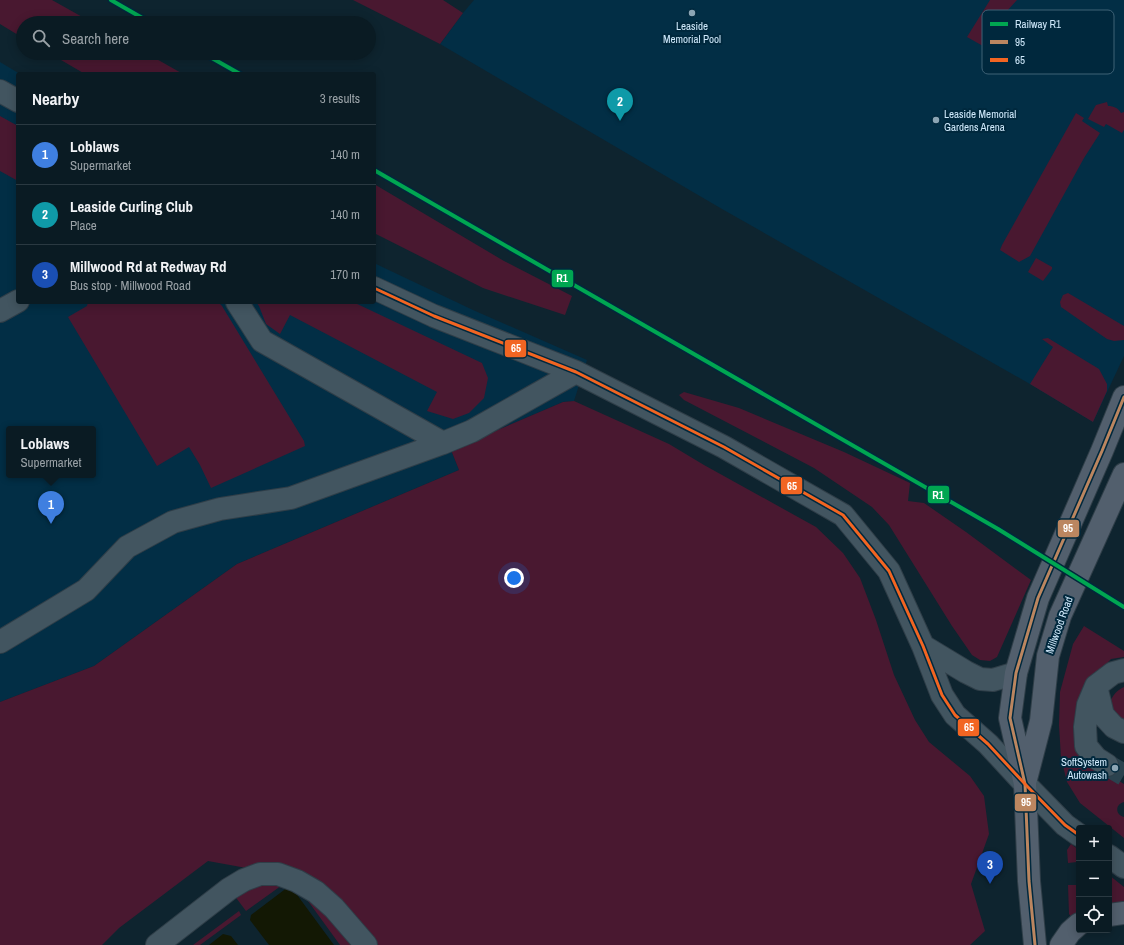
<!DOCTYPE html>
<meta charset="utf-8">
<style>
body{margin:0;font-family:"Archivo Narrow",sans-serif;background:#13242b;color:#f1f3f6}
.controls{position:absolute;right:12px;bottom:12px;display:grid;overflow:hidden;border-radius:4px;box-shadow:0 2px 10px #0003}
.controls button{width:36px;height:36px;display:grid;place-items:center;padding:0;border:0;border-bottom:1px solid #2a3941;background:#0a1b23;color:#f1f3f6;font:20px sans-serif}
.you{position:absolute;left:514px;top:578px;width:14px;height:14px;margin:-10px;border:3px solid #fff;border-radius:50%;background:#1a73e8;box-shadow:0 0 0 6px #1a73e833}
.badge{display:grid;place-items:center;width:26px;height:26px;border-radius:50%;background:#8ca5b4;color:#fff;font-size:13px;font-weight:700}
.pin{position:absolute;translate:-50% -33px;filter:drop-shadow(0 1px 2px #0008)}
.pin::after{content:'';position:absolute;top:21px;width:14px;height:12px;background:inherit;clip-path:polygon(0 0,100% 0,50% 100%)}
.popup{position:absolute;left:6px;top:426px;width:90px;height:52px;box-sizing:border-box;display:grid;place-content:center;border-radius:4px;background:#0a1b23;filter:drop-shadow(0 1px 3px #0005);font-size:13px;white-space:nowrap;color:#99a1a6}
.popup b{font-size:15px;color:#f1f3f6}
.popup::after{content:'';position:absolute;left:50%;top:100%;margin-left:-8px;border:8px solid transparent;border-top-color:#0a1b23}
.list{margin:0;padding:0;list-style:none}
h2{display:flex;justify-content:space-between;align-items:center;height:52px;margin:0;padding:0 16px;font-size:17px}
h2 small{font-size:13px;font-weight:400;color:#99a1a6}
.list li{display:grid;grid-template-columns:26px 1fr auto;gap:12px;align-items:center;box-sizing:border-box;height:60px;padding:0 16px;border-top:1px solid #2a3941}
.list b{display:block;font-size:15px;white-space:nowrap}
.list p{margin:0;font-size:13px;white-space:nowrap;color:#99a1a6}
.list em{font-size:13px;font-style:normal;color:#99a1a6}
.icon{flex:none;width:22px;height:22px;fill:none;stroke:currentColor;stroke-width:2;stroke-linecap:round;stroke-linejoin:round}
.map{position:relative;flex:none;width:1124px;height:945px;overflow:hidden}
.search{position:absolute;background:#0a1b23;box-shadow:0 2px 10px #0003;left:16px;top:16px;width:360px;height:44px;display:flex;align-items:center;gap:10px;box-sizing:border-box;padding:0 14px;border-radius:22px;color:#99a1a6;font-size:15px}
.panel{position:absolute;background:#0a1b23;box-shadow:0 2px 10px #0003;left:16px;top:72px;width:360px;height:232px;border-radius:4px}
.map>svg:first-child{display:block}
.built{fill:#022e45;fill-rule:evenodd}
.green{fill:#491830}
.water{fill:#131804}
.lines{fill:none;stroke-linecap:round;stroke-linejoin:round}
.minor-tunnel{stroke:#2b424e;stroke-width:22;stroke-dasharray:22 11;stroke-linecap:butt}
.minor-casing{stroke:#2f3e48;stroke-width:24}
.major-casing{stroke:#2f3e48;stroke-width:24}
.minor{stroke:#425560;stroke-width:22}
.major{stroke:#525f6d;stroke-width:22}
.bus-1-casing{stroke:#00283d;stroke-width:6}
.bus-2-casing{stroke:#00283d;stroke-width:6}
.bus-1{stroke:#bb8660;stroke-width:3}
.bus-2{stroke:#f26522;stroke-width:3}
.rail-1-casing{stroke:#00283d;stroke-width:7}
.rail-1{stroke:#00a651;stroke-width:4}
.poi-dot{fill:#8ca5b4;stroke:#00283d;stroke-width:1.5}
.labels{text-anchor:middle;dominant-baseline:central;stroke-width:4;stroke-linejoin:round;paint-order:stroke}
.poi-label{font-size:11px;fill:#d0eafc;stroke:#00283d}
.street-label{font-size:11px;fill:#d0eafc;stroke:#00283d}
.key{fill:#00283d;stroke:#3e6276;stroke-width:1}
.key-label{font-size:11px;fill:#d0eafc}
.line-badge{stroke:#00283d;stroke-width:1.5}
.badge-label{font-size:11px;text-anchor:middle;font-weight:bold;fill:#fff}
</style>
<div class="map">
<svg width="1124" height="945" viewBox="0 0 1124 945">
<rect width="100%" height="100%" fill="#0e242f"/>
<path class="built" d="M474,0H1124V356L1093,422L1030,384L722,209L440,44L463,13Z
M0,62L20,74H18V302H374V263L473,310L587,360L574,401L563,402L451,450L459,470L237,564L94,666L0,702ZM9,429H93V475H9Z"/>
<path class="green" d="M0,0H52L93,23H23V38L0,24Z
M353,0H443L463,13L440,44Z
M990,0H1017L997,22L983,46L967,37Z
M49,53H146L183,74H85Z
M1107,102L1108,106C1114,106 1118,108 1121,113L1124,112V130L1122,133L1106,124L1104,127L1088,119L1096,105Z
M1076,113L1084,118L1082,121L1100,133L1084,158L1030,256L1019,262L1000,250L1002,245Z
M0,116L18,126V181L0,171Z
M374,184L504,261L572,296L565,315L483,288L374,233Z
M1036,258L1052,267V269L1043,281L1028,272Z
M1068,293L1124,326V340L1114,341L1107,339L1061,307L1060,302L1063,295Z
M88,302H218L222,306L304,441L305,446L211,488L200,465L189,447L157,466L68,317L87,306Z
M256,302H353L482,363L488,378L484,398L469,413L453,419L427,411L437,392L290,315L280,334L266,324L259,306Z
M1048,338L1099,369L1107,384V391L1093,422L1030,384L1053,347L1042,339Z
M684,392L739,408L844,452L910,483L908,501L924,503L966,532L1031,580L997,657L990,661L980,660L972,655L952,626L889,525L872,507L814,468L684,400L679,395Z
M574,401L669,444L704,465L816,527L843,553L860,578L876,620L894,675L915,720L929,742L970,776L984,796L989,834L971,884L985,931L970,945H375L312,880L208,861L119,928L102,945H0V702L94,666L237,564L459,470L451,450L563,402Z
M1084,626L1124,651V657L1111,659L1101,670L1088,762L1124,784V802C1115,804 1115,815 1124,817V838L1080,803L1067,782L1061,758L1059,725L1060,692L1073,644Z
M1124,687V725L1116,720L1110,702C1113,695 1117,690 1124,687Z
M1071,844L1079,850V915L1073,919L1069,914L1068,885H1078L1077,862L1068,863L1067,850Z
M1109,875L1124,887V907H1109Z
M267,883H285L246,911L234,895L250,889Z
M300,890L356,945H340Z
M239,911L241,915L200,945H193Z"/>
<path class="water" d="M288,887L292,888L334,945H269L250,920L251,915Z
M223,934L231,936L238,945H209Z"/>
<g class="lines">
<path class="minor-tunnel" d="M1107,765L1124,775"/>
<g class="minor-casing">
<path id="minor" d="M0,91L18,101
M374,288L434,316L576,372L724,447L843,515L889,571L923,646L942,695L955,715L988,744L1025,784L1065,825L1079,835
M0,311L18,301
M443,443L472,431L576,372
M0,642L86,590L127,547L173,522L220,509L291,498L443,443L262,341L237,302
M923,646L966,672L980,679L993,680L1016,673
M1096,686L1103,715L1114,727L1124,732
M1107,765L1096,758L1086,746L1085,727L1088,705L1096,686L1113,673L1124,670
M1109,856L1124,867
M157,945L229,889L244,880L260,874H278L297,881L316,892L334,908L366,945"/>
</g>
<g class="major-casing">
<path id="major" d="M1026,779L1041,721L1048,656L1060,616L1124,474
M1109,915L1124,913
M1035,945L1029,881L1025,784L1010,718L1016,673L1038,598L1102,451L1124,397
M1061,945L1070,932L1079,924"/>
</g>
<use href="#minor" class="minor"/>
<use href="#major" class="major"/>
<g class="bus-1-casing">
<path id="bus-1" d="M1035,945L1029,881L1025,784L1010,718L1016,673L1038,598L1102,451L1124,397"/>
</g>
<g class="bus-2-casing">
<path id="bus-2" d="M374,288L434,316L576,372L724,447L843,515L889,571L923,646L942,695L955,715L988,744L1025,784L1065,825L1079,835"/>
</g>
<use href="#bus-1" class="bus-1"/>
<use href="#bus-2" class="bus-2"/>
<g class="rail-1-casing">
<path id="rail-1" d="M111,0L151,23
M203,53L240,74
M374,170L998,529L1124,607"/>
</g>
<use href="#rail-1" class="rail-1"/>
</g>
<g class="poi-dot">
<circle cx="692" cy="13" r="4"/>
<circle cx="936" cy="120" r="4"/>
<circle cx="1115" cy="768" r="4"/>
</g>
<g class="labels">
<g class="poi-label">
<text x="692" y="26">Leaside<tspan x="692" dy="13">Memorial Pool</tspan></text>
<text x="944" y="114" text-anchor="start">Leaside Memorial<tspan x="944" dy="13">Gardens Arena</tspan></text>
<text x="1107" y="762" text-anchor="end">SoftSystem<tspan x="1107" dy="13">Autowash</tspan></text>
</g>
<g class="street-label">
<text transform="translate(1059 625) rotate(-70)">Millwood Road</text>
</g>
</g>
<rect x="982" y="10" width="132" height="64" rx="6" class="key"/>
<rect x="990" y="22" width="18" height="4" fill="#00a651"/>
<rect x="990" y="40" width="18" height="4" fill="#bb8660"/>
<rect x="990" y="58" width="18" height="4" fill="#f26522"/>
<g class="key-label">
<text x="1015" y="28">Railway R1</text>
<text x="1015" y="46">95</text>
<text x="1015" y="64">65</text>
</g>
<g class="line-badge">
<rect x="551" y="269" width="23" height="19" rx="4" fill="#00a651"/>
<rect x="504" y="339" width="23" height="19" rx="4" fill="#f26522"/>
<rect x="780" y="476" width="23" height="19" rx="4" fill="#f26522"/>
<rect x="927" y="485" width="23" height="19" rx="4" fill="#00a651"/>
<rect x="1057" y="519" width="23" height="19" rx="4" fill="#bb8660"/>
<rect x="957" y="718" width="23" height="19" rx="4" fill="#f26522"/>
<rect x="1014" y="793" width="23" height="19" rx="4" fill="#bb8660"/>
</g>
<g class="badge-label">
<text x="562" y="282">R1</text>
<text x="516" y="352">65</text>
<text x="792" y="490">65</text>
<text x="938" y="499">R1</text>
<text x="1068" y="532">95</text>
<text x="969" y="731">65</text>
<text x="1026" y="806">95</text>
</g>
</svg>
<div class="controls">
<button>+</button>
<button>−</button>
<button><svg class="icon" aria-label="locate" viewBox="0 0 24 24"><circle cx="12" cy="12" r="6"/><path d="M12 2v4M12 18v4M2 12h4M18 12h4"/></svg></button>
</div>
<div class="you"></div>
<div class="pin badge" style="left:51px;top:524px;background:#3f7fe0">1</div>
<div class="popup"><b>Loblaws</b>Supermarket</div>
<div class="pin badge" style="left:620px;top:121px;background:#0f9aa8">2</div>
<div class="pin badge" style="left:990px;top:884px;background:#1a4fb4">3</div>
<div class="search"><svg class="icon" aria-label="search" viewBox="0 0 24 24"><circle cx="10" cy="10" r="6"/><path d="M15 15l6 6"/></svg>Search here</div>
<section class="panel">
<h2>Nearby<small>3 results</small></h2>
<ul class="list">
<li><span class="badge" style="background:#3f7fe0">1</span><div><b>Loblaws</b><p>Supermarket</p></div><em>140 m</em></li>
<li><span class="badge" style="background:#0f9aa8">2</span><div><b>Leaside Curling Club</b><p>Place</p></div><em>140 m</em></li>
<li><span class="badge" style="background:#1a4fb4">3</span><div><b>Millwood Rd at Redway Rd</b><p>Bus stop · Millwood Road</p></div><em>170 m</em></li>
</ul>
</section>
</div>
